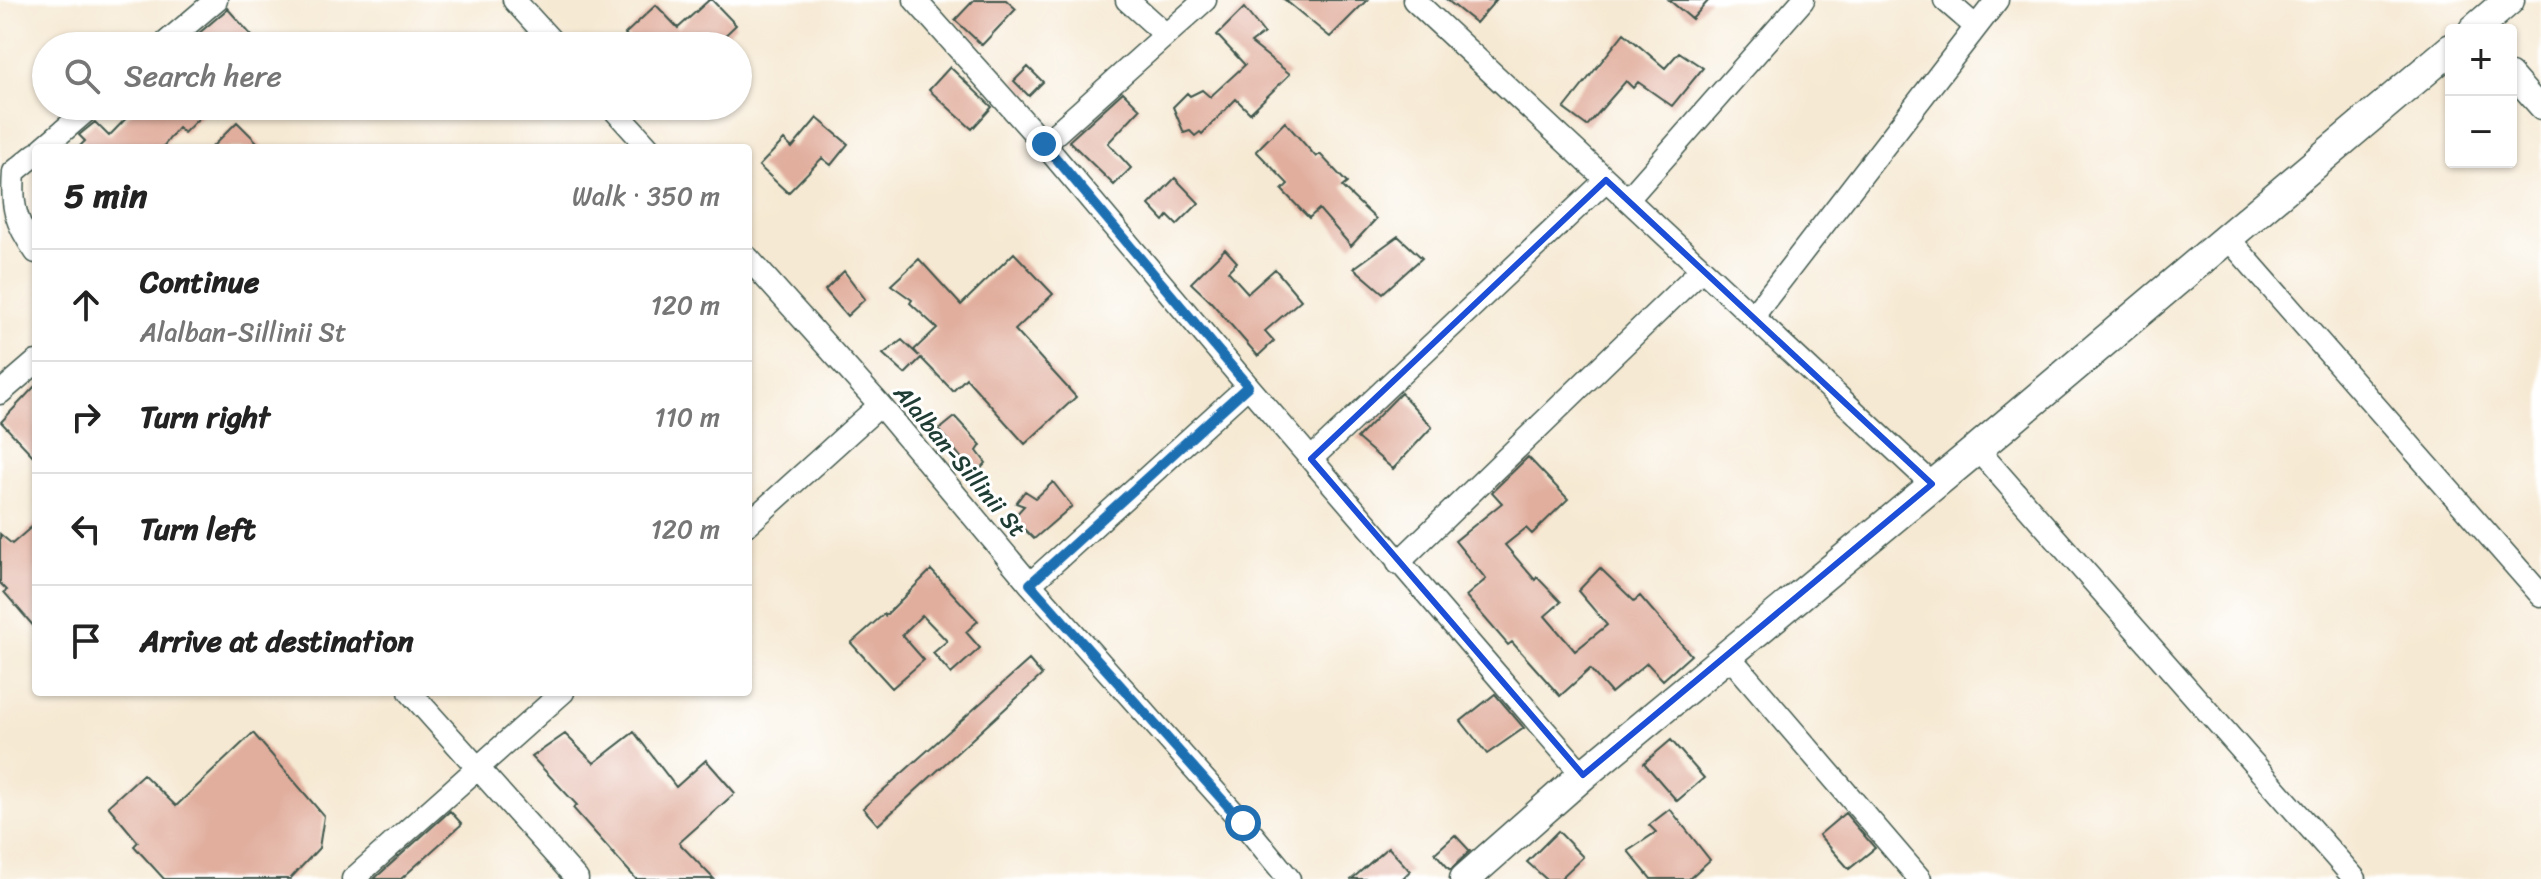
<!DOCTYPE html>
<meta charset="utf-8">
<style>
body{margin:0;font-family:Sriracha,sans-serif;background:#f6f6f6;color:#222}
.controls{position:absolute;right:24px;top:24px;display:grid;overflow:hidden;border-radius:8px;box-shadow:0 2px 6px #0004}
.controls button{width:72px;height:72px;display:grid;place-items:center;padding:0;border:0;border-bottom:2px solid #e0e0e0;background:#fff;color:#222;font:40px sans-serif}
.stop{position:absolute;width:24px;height:24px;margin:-18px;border:6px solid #1f6fb2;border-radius:50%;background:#fff}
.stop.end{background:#1f6fb2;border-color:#fff;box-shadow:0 2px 8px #0008}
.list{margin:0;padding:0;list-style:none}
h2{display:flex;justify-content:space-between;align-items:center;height:104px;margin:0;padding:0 32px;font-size:34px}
h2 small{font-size:26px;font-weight:400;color:#767676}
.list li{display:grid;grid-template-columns:52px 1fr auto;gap:24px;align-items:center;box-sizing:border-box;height:112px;padding:0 32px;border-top:2px solid #e0e0e0}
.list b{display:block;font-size:30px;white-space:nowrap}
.list p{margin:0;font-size:26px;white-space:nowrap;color:#767676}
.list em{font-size:26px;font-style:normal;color:#767676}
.icon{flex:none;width:44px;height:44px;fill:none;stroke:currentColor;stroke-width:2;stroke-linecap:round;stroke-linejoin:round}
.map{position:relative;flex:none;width:2541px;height:879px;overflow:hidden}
.search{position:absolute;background:#fff;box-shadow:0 2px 6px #0004;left:32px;top:32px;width:720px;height:88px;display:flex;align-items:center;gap:20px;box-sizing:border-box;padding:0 28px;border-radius:44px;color:#767676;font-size:30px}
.panel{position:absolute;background:#fff;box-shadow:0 2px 6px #0004;left:32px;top:144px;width:720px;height:552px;border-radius:8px}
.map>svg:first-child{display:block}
.building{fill:#e1ae9d}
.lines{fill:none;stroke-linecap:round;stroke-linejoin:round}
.street-casing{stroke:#3f574c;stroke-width:25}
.secondary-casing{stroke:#3f574c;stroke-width:33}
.street{stroke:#fff;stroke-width:22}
.secondary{stroke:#fff;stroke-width:30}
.route{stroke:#1f6fb2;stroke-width:10}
.marked{fill:none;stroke:#1d4ed8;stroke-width:6;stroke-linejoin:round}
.labels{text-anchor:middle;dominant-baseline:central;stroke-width:6;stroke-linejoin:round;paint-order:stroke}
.street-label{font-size:24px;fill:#1f3d34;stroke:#fff}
</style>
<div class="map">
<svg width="2541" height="879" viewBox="0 0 2541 879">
<rect width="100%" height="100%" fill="#fff"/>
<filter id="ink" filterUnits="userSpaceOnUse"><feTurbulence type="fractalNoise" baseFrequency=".0125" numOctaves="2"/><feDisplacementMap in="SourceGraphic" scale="16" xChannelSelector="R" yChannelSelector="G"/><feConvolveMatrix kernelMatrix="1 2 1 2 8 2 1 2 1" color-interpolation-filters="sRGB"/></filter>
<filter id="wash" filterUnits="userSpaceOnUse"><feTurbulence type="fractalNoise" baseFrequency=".006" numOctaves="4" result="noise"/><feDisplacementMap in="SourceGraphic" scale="32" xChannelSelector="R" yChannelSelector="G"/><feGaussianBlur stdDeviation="1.8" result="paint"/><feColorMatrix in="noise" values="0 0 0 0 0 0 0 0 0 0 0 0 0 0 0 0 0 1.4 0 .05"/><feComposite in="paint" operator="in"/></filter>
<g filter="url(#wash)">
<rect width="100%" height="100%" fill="#f6e9d3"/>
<g id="blocks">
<path class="building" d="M709,0H712L736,25L714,46H636L625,34L656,5L678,28Z
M974,0H1006L1016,9L982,45L955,20Z
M1285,0H1367L1330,37Z
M1447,0H1496L1476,23Z
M1669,0H1709L1692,19Z
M227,8L261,46H184L225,11Z
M1244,8L1264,33L1251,43L1290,74L1250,113L1236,99L1202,134L1200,132L1195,136L1190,131L1184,133L1173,107L1187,93L1190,96L1202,90L1210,97L1245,65L1217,35Z
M1624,33L1665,68L1679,52L1703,68L1672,106L1638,82L1633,88L1626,81L1587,126L1564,109Z
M950,67L992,107L972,129L929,90Z
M1028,67L1043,82L1029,96L1014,81Z
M1123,92L1140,109L1108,143L1131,168L1114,185L1069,141Z
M138,106H211L184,133L178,128L162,148H78L85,141L79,135L95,122L109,136Z
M817,118L848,144L831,165L822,158L788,193L759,166L784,140L792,148Z
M237,122L263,148H211Z
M1285,122L1316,157L1320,154L1347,183L1342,187L1376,219L1351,246L1319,209L1309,218L1282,190L1288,184L1256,151Z
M1175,178L1199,203L1177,225L1168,216L1164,221L1149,205Z
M1398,236L1422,258L1383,293L1354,268Z
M1225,249L1237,262L1228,271L1248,293L1275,269L1301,300L1265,331L1274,341L1258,356L1211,302L1191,283Z
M1014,253L1053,294L1015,330L1076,397L1025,444L966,378L953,391L921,358L905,374L883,354L902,340L919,356L914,350L937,328L910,303L912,300L891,285L919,259L961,305Z
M844,271L865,299L847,316L825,290Z
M36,385V459L1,422Z
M1401,393L1432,427L1393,469L1357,438Z
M955,417L981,445L977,451L986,463L975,475L939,430Z
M1528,457L1568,499L1532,534L1526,528L1505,545L1535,580L1537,577L1561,602L1545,616L1575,651L1607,625L1578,591L1600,568L1634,601L1640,596L1691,655L1663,680L1647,663L1611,693L1590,669L1560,696L1512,642L1508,645L1466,596L1486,579L1455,541L1502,503L1492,492Z
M1053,482L1072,506L1034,539L1013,518L1024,506L1016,503L1025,491L1036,498Z
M36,523V629L4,592L7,590L0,583V534L12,544Z
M931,570L978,621L966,632L980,648L951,674L933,653L947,641L922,615L902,635L924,660L892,688L851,643L884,614L885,616Z
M1029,660L1042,675L878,825L863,808Z
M1495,694L1524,728L1487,754L1461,721Z
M634,732L676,787L706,760L735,793L679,843L714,879H636L573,808L577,805L532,757L565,734L594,763Z
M253,733L324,816L319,848L290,879H164L134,846L138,842L108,806L143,774L176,806Z
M1671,740L1704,778L1677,801L1644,763Z
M1670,809L1710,860L1689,879H1651L1628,851L1656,832L1649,825Z
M450,811L462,824L401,879H374Z
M1845,813L1875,848L1849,869L1819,835Z
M1558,831L1583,857L1560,879H1546L1527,862Z
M1455,835L1470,851L1450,870L1435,853Z
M1388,847L1410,871L1402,879H1352Z"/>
</g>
</g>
<g filter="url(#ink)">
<use href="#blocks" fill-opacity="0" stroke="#3f574c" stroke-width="2"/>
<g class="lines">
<g class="street-casing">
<path id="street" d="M514,0L556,46
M915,0L1044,144L1248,386L1583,775
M1127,0L1166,35
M1414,0L1932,484
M1945,0L1976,27
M162,46L216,0
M2511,74L2541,108
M611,106L649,148
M1044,144L1205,0
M43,148L92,106
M36,154L14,172C11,208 16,223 36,252
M1628,199L1803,0
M2227,237L2541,595
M748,258L880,405L1030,584L1243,823L1289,879
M1753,316L1997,0
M0,393L36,362
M1977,449L2355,879
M1311,459L1606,180
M748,524L880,405
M1398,563L1701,270
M1030,584L1248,386
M1728,655L1920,879
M410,692L577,879
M353,879L563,692"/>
</g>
<g class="secondary-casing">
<path id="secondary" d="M2474,30L2509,0
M1465,879L1583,775L1977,449L2451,49"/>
</g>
<use href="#street" class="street"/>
<use href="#secondary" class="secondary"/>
</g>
</g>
<g class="lines" filter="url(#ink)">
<path class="route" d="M1044,144L1248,386L1030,584L1243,823"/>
</g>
<path class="marked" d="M1606,180L1932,484L1583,775L1311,459Z"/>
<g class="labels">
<g class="street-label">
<text transform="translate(960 461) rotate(50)">Alalban-Sillinii St</text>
</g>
</g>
</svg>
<div class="controls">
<button>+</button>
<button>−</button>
</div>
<div class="stop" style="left:1243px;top:823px"></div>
<div class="stop end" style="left:1044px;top:144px"></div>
<div class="search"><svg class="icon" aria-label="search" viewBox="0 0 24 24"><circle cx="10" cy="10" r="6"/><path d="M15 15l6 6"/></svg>Search here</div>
<section class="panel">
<h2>5 min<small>Walk · 350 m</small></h2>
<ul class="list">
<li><svg class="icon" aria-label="ahead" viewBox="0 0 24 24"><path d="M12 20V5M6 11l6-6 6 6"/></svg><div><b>Continue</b><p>Alalban-Sillinii St</p></div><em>120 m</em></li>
<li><svg class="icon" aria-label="right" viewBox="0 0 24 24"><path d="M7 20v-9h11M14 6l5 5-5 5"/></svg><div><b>Turn right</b></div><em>110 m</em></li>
<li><svg class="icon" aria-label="left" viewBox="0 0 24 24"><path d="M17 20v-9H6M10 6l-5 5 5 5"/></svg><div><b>Turn left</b></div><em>120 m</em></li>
<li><svg class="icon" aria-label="arrive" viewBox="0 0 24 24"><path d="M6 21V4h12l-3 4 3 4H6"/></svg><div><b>Arrive at destination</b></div></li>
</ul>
</section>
</div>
